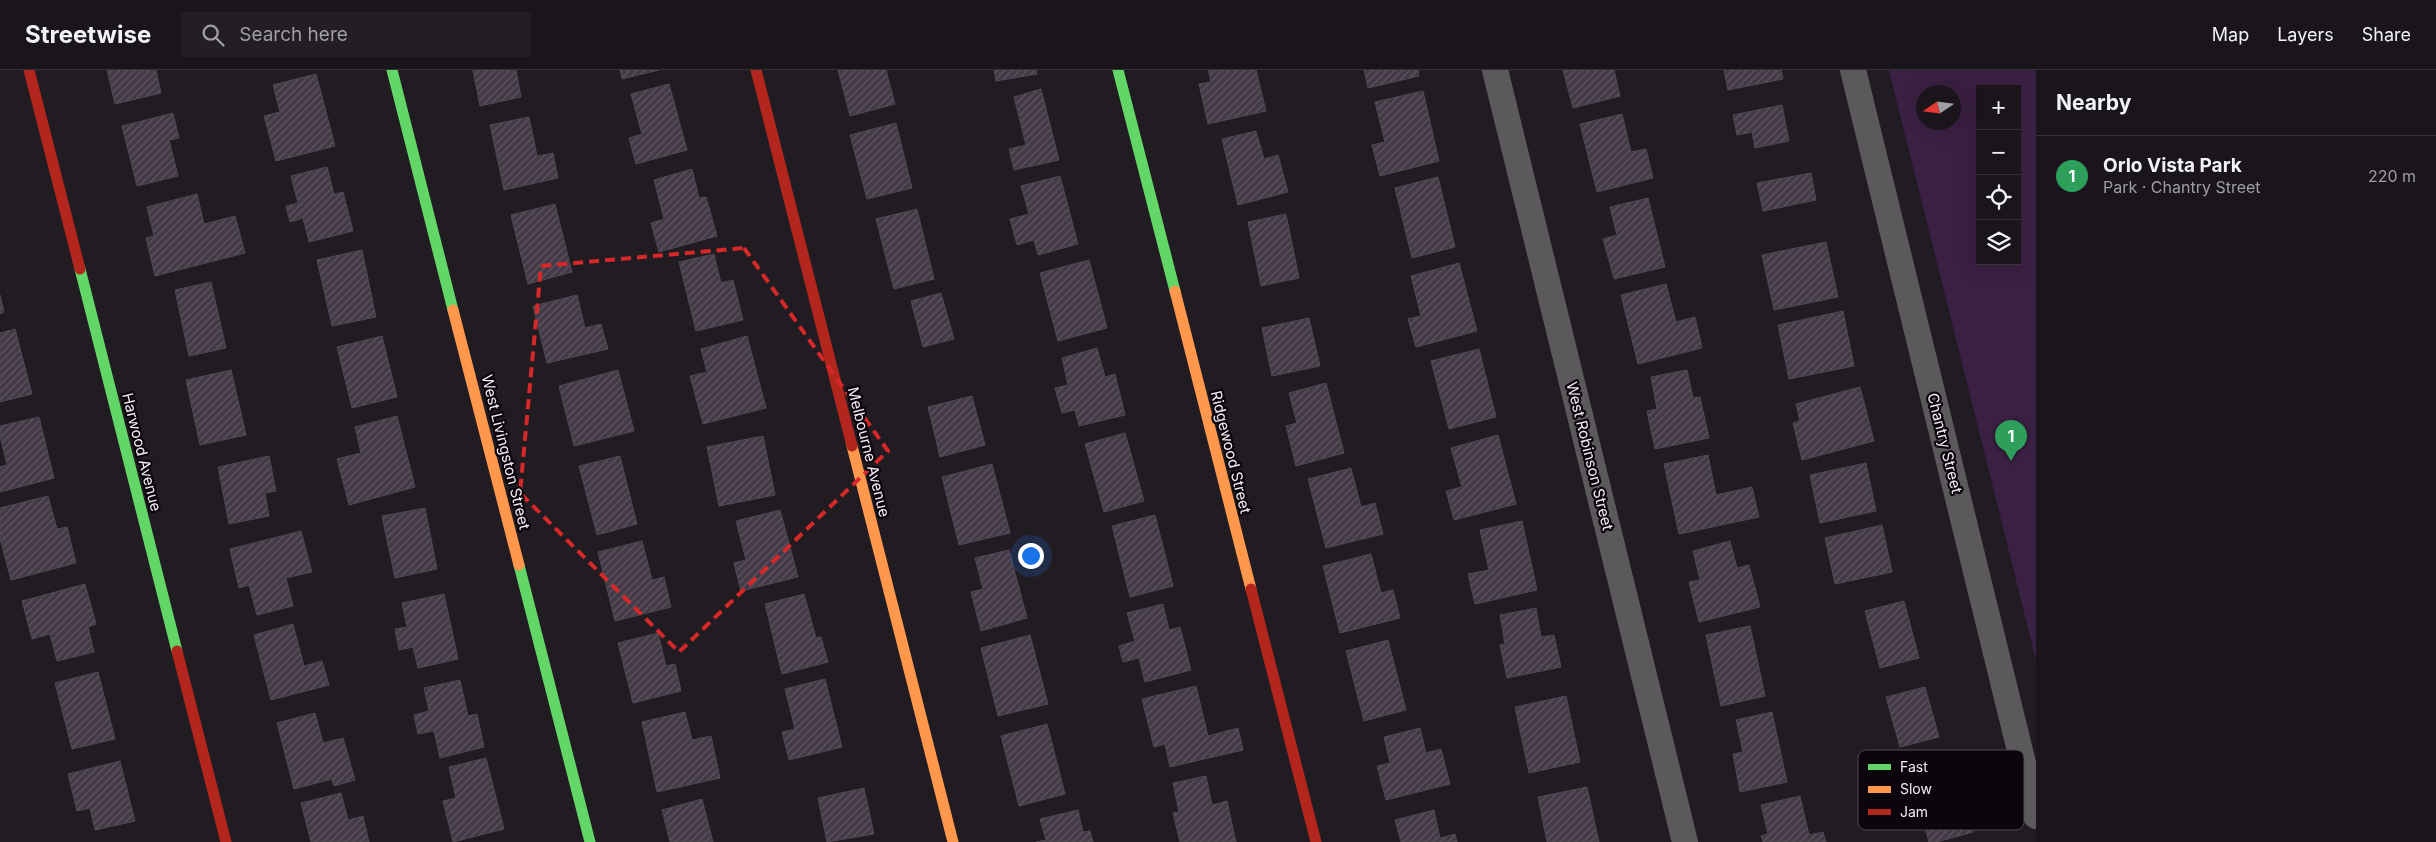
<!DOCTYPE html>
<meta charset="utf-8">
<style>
body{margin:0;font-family:Inter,sans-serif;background:#221e23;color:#f1f3f6}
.controls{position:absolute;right:15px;top:15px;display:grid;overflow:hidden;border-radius:0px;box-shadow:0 5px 20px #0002}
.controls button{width:45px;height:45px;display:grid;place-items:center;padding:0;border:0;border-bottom:1px solid #373439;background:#19151a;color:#f1f3f6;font:25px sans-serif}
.compass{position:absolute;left:1916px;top:15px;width:45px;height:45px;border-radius:50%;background:#19151a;box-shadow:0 5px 20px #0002;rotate:257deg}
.you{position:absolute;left:1030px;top:485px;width:18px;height:18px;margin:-12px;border:4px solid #fff;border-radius:50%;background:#1a73e8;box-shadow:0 0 0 8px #1a73e833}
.badge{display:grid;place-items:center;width:32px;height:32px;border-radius:50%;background:#2563eb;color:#fff;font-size:16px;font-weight:700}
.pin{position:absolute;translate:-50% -41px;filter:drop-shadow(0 1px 2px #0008)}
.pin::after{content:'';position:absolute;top:26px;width:18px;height:15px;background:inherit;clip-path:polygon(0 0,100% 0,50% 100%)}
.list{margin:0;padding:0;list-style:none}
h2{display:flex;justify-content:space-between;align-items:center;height:65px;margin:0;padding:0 20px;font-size:21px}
h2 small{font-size:16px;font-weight:400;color:#9f9fa2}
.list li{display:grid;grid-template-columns:32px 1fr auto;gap:15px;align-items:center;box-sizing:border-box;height:80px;padding:0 20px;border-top:1px solid #373439}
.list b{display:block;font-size:19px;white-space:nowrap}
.list p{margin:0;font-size:16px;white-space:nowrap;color:#9f9fa2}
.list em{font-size:16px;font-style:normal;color:#9f9fa2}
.icon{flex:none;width:28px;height:28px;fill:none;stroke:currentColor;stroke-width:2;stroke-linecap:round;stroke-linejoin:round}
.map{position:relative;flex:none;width:2036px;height:772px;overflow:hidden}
header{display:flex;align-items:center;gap:30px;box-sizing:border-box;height:70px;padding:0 25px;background:#19151a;border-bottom:1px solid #373439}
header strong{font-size:24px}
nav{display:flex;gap:28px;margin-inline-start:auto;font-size:18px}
.search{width:350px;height:45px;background:#221e23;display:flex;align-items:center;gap:12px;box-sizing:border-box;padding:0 18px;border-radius:0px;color:#9f9fa2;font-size:19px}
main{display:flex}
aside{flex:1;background:#19151a}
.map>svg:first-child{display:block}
.park{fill:#3a2042;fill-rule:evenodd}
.building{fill:url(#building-hatch);stroke:#4e494f}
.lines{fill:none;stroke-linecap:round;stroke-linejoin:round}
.street{stroke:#5c595c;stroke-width:26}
.fast{stroke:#63d668;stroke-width:11}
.slow{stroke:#ff974d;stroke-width:11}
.jam{stroke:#b3261e;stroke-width:11}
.marked{fill:none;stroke:#d62828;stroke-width:4;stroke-dasharray:10 6;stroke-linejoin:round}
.labels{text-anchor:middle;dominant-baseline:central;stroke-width:4.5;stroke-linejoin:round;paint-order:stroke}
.street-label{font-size:15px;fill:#f4ecf6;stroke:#0a060b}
.key{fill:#0a060b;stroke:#504b52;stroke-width:1}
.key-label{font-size:14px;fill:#f4ecf6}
</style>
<header>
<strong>Streetwise</strong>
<div class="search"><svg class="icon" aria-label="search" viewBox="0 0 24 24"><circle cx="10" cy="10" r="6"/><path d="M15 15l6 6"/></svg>Search here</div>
<nav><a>Map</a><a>Layers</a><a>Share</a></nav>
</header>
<main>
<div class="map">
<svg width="2036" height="772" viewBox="0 0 2036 772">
<defs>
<pattern id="building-hatch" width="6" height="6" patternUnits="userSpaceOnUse" patternTransform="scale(1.25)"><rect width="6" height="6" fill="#443947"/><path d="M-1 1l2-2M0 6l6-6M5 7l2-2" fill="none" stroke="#605662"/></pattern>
</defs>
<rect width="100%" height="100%" fill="#211c22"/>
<path class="park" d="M1889,0H2036V590ZM1980,19H2017V191H1980ZM1924,22H1954V52H1924Z"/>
<path class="building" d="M107,0H156L161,23L115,34Z
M473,0H516L521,27L480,36Z
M620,0H659L622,9Z
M838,0H886L895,34L850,46Z
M994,0H1036L1037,4L996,11Z
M1208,0H1256L1266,41L1208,54L1199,14L1211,12Z
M1364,0H1418L1419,6L1368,18Z
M1563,0H1614L1620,26L1573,38Z
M1724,0H1781L1783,9L1728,20Z
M316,4L335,76L276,91L264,46L280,42L273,15Z
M669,14L687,80L636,94L629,68L642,64L631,24Z
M1041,19L1059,90L1014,100L1009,79L1026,75L1014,27Z
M1423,21L1439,91L1380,106L1372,75L1385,72L1375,32Z
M1782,35L1789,71L1755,78L1752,62L1737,65L1733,45Z
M173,43L179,68L169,70L178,106L137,116L122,56Z
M1622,44L1631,82L1646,79L1653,108L1597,122L1580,54Z
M529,47L537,86L553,83L558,108L504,120L490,55Z
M896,53L912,118L867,129L850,65Z
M1256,61L1264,89L1278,85L1288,122L1238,135L1222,69Z
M327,97L334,124L343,122L353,161L309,172L303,148L290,152L286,136L298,133L291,106Z
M692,99L699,128L706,127L717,166L659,182L651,153L664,149L654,110Z
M1811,103L1816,130L1763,141L1757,113Z
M1060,106L1078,174L1038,185L1034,170L1017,175L1010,149L1029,144L1021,116Z
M1438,107L1455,177L1412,188L1395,118Z
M197,124L204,154L235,146L245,183L155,206L146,168L154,166L147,137Z
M1648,128L1665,197L1614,209L1603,169L1617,165L1610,137Z
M555,134L572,202L528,214L511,145Z
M917,139L934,209L894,219L876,149Z
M1286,144L1299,208L1261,216L1248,152Z
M1826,172L1838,227L1774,240L1762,185Z
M362,180L376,247L332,256L317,190Z
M714,184L721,213L733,210L743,250L696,261L679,192Z
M1089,190L1107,258L1058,271L1040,203Z
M1459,193L1477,261L1416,277L1408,249L1421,246L1411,206Z
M211,212L226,278L189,286L175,220Z
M1666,214L1676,252L1695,247L1702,278L1638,294L1621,225Z
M941,223L954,269L923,277L911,231Z
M0,225L4,242L0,244Z
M577,225L585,258L601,254L608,279L547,293L533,236Z
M1843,241L1854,296L1789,309L1778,255Z
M1309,248L1320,296L1272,306L1262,258Z
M15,259L32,324L0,332V263Z
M382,266L397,327L352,338L337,277Z
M747,266L766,338L703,354L690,306L707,302L701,279Z
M1097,278L1105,307L1115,304L1125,345L1079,356L1075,340L1062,343L1055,318L1068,315L1062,288Z
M1479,279L1496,347L1449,359L1431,291Z
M231,300L246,365L200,375L186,310Z
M618,300L634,361L574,376L559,316Z
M1687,300L1693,328L1700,327L1709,368L1655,379L1647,341L1657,339L1651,307Z
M1326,313L1344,383L1296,396L1286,356L1297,353L1289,323Z
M1860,317L1874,371L1802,390L1793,353L1800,351L1796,334Z
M972,326L985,375L940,387L928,337Z
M397,346L415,417L349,435L337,389L361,383L355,357Z
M39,347L54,408L0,422V397L7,395L0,366V356Z
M1125,363L1144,431L1104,442L1085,374Z
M1498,365L1516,434L1454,450L1446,421L1462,417L1451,378Z
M763,366L775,425L719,436L707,377Z
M1708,385L1716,425L1752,417L1759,447L1679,464L1664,394Z
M269,386L276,421L265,423L269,446L229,454L218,397Z
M620,386L637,454L597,465L579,396Z
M1866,393L1876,441L1820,453L1810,405Z
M992,394L1010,463L959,475L942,407Z
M1351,398L1361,437L1375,433L1383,464L1326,478L1308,409Z
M48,426L57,459L67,457L76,493L11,510L0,468V438Z
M425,438L437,499L395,508L382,446Z
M780,440L798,507L741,521L734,493L746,490L736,451Z
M1155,445L1173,516L1130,527L1112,456Z
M1522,451L1537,520L1475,534L1468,504L1489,500L1480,460Z
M1882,455L1892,502L1835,514L1825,468Z
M301,461L312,502L286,508L293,536L257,545L249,515L239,518L230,479Z
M642,471L652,510L664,507L671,537L615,551L598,482Z
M1730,471L1737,498L1749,495L1760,537L1699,552L1689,512L1700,510L1693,481Z
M1009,480L1027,548L981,561L971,522L983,519L975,488Z
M1371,484L1381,523L1393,520L1400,548L1340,563L1323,496Z
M85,514L96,554L88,557L94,582L57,591L50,564L32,569L22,531Z
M444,524L458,589L418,598L413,577L399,580L395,559L407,557L402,533Z
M804,524L816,568L821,567L828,592L782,604L765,534Z
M1904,531L1919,588L1880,598L1865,541Z
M1163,534L1169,560L1180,557L1191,600L1145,612L1139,588L1123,592L1119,576L1135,571L1127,543Z
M1536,538L1541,567L1554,565L1561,597L1507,608L1500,575L1505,574L1500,545Z
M293,554L304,596L322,591L329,615L271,630L254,565Z
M1750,556L1765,626L1721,636L1706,565Z
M658,563L666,596L675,594L681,621L633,633L618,573Z
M1030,565L1048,634L998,646L981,578Z
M1388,570L1406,640L1364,651L1346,581Z
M98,602L115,669L72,679L55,613Z
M825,609L842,677L789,690L782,662L795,659L785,619Z
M460,610L468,646L477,644L484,677L440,688L434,661L418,664L414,645L429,641L424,618Z
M1196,616L1208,666L1238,658L1243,680L1170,697L1165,674L1154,677L1142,629Z
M1925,617L1939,667L1900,677L1886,627Z
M1566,626L1580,692L1529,703L1515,637Z
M685,642L692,670L711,666L720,708L657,722L642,652Z
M1772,642L1787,712L1740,722L1733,684L1743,682L1736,650Z
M315,643L323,673L343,668L355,710L334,716L332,709L294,719L277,653Z
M1047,654L1065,724L1019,736L1001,666Z
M1420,658L1426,683L1441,679L1450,714L1386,730L1377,696L1390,693L1384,667Z
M1951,684L1973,762L1937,772H1929L1907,696Z
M486,688L504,759L453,772L443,731L456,728L449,697Z
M120,691L135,751L95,760L90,738L77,741L68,704Z
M1206,706L1212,735L1227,731L1236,772H1180L1173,743L1179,742L1173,713Z
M1587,717L1599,772H1547L1538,727Z
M864,718L874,764L827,772L818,728Z
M341,723L348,750L363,746L369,772H311L301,733Z
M1800,726L1809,765L1823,762L1826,772H1763L1761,766L1768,764L1761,735Z
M702,729L713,772H670L662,740Z
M1078,740L1083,762L1090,761L1093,772H1036L1046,770L1040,749Z
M1434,740L1440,768L1455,764L1457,772H1401L1395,750Z"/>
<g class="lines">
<path class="street" d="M1495,0L1685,772
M1853,0L2036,746"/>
<path class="fast" d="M392,0L453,240
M1118,0L1175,221
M80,199L177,581
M519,495L590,772"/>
<path class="slow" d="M1175,221L1251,519
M453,240L519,495
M852,376L953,772"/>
<path class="jam" d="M29,0L80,199
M756,0L852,376
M1251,519L1316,772
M177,581L226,772"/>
</g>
<path class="marked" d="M744,178L888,381L679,582L520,423L541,196Z"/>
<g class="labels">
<g class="street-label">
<text transform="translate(1945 373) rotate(76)">Chantry Street</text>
<text transform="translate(142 382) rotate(76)">Harwood Avenue</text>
<text transform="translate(506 382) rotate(76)">West Livingston Street</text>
<text transform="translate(869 382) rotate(76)">Melbourne Avenue</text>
<text transform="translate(1231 382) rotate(76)">Ridgewood Street</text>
<text transform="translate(1590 386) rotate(76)">West Robinson Street</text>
</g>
</g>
<rect x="1858" y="680" width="166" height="80" rx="8" class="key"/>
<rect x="1868" y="694" width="23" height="6" fill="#63d668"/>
<rect x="1868" y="716" width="23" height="7" fill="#ff974d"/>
<rect x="1868" y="739" width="23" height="6" fill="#b3261e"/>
<g class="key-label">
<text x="1900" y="702">Fast</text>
<text x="1900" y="724">Slow</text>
<text x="1900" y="747">Jam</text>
</g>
</svg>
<div class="controls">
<button>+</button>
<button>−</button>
<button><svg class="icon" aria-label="locate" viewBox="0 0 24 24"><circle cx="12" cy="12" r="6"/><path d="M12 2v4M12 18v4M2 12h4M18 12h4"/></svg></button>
<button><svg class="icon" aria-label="layers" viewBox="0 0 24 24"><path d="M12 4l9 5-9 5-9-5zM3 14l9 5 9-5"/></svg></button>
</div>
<svg class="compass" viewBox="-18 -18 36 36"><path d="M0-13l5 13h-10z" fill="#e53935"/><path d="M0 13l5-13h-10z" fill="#9f9fa2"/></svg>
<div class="you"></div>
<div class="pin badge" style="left:2011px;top:391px;background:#2e9e5b">1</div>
</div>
<aside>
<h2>Nearby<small></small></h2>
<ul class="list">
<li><span class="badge" style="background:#2e9e5b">1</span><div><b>Orlo Vista Park</b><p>Park · Chantry Street</p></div><em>220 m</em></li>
</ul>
</aside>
</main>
